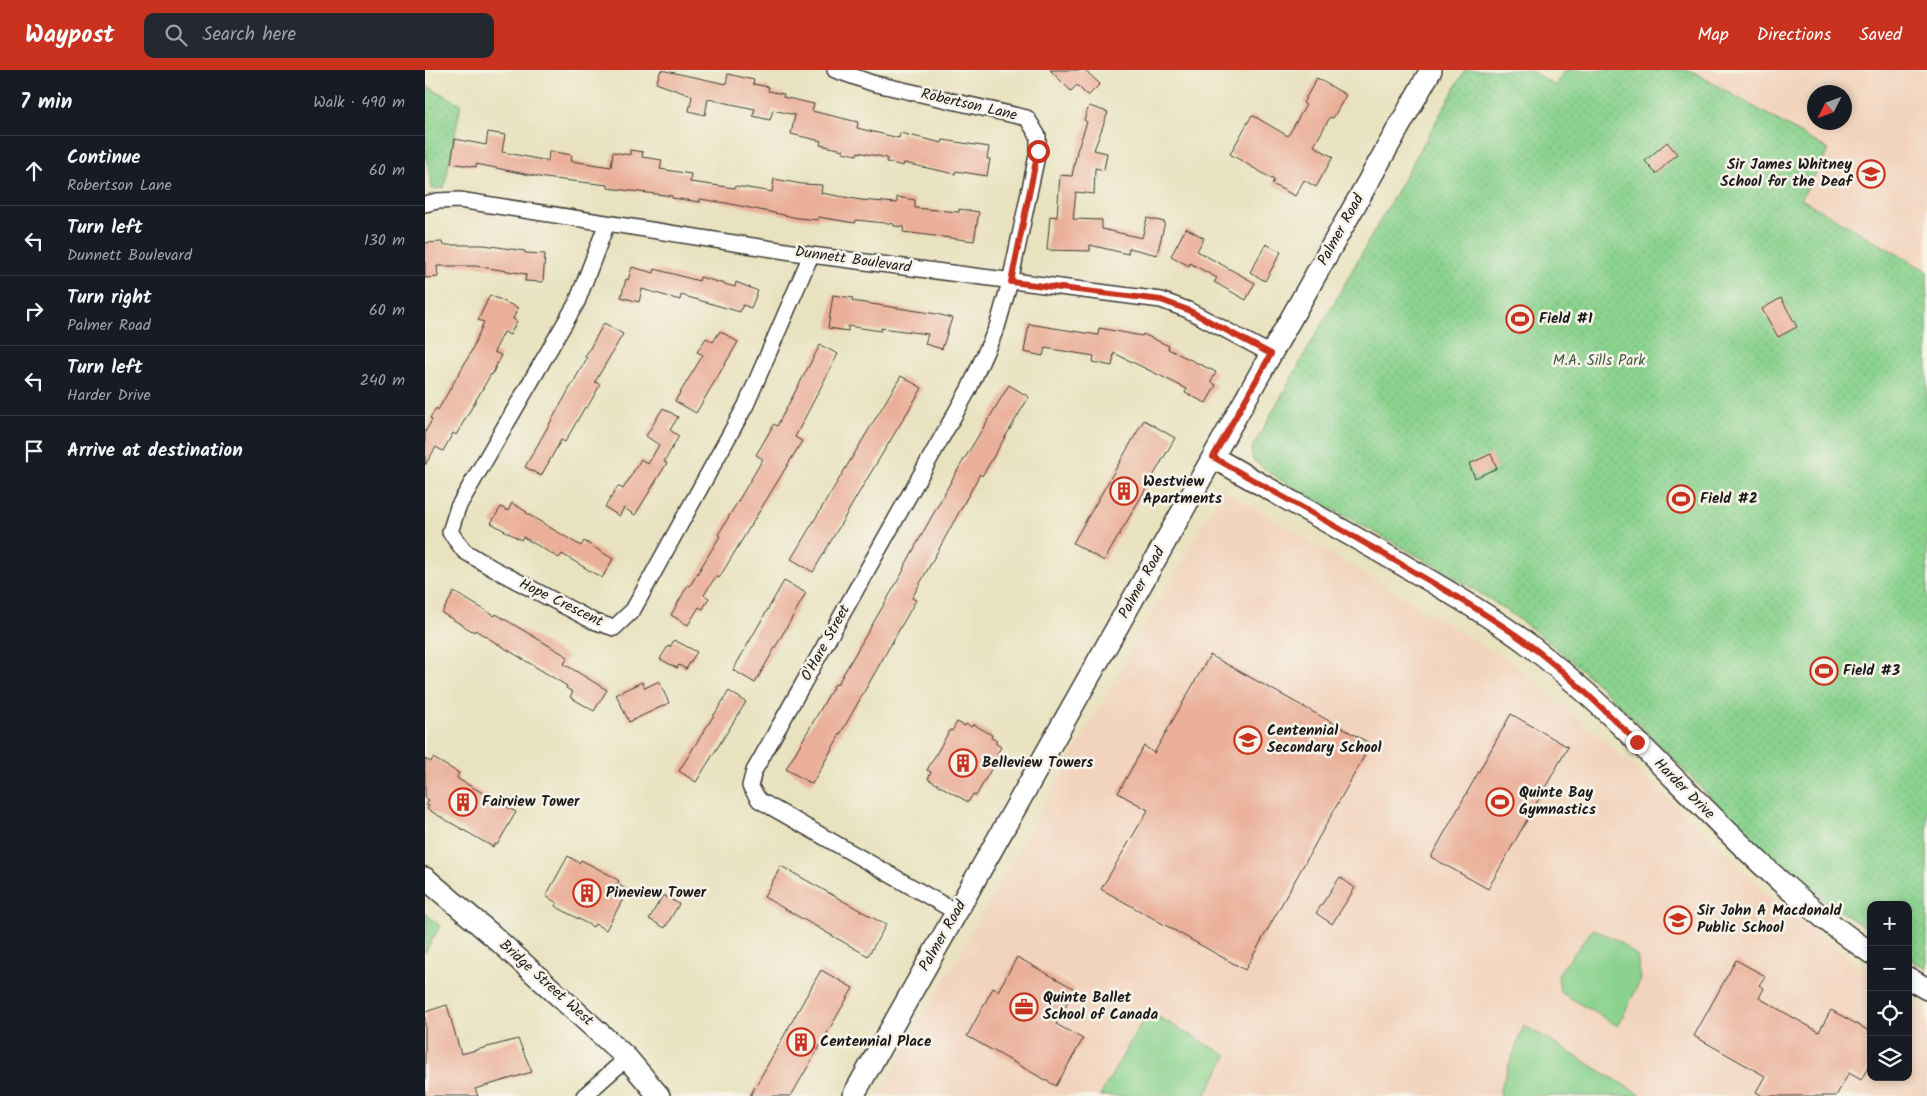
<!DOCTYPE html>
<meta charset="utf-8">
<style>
body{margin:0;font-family:Kalam,sans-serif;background:#242831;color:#f1f3f6}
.controls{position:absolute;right:15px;bottom:15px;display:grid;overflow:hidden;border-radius:10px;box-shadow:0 2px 8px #0003}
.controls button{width:45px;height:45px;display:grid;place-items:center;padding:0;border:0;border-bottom:1px solid #363941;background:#171b24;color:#f1f3f6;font:25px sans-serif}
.compass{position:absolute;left:1382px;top:15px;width:45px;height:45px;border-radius:50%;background:#171b24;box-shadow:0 2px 8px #0003;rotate:228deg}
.stop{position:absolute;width:15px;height:15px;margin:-11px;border:4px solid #c8321e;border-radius:50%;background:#fff}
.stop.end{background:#c8321e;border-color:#fff;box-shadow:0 1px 5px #0008}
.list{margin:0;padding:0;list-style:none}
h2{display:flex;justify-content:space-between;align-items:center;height:65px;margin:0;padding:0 20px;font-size:21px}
h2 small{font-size:16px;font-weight:400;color:#9ea1a6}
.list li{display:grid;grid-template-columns:32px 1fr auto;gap:15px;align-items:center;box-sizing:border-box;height:70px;padding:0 20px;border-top:1px solid #363941}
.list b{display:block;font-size:19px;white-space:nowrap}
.list p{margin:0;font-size:16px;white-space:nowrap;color:#9ea1a6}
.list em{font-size:16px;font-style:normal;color:#9ea1a6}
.icon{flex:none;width:28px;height:28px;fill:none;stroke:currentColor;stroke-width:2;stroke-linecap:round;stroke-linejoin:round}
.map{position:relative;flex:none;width:1502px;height:1026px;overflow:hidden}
header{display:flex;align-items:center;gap:30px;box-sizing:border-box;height:70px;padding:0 25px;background:#c8321e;color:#fff}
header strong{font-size:24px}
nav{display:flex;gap:28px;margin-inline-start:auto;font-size:18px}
.search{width:350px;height:45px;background:#242831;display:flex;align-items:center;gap:12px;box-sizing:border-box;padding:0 18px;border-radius:10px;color:#9ea1a6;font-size:19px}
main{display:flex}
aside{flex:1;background:#171b24}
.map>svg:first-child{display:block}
.built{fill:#f2d4be;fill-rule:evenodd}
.grass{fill:#8ad28e;stroke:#537755}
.park{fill:url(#park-dots);stroke:#537755}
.building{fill:#eaaf98}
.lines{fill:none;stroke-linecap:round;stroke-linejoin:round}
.street-casing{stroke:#3b3a34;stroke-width:18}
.secondary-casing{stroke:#3b3a34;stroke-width:24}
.street{stroke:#fff;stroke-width:15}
.secondary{stroke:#fff;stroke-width:21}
.route{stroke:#c8321e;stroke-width:6}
.labels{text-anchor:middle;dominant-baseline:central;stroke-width:5;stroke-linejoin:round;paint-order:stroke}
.street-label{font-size:15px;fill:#1c1c1c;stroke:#f7f3e8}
.poi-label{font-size:15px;font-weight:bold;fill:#1c1c1c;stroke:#f7f3e8;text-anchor:start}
.park-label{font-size:15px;fill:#425c44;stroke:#f7f3e8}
</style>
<header>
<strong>Waypost</strong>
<div class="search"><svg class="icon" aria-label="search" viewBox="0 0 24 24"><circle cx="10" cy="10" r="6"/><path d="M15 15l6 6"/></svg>Search here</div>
<nav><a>Map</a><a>Directions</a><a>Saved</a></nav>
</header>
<main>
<aside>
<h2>7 min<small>Walk · 490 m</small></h2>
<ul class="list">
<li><svg class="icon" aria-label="ahead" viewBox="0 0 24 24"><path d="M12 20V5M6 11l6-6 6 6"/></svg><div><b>Continue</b><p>Robertson Lane</p></div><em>60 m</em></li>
<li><svg class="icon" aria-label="left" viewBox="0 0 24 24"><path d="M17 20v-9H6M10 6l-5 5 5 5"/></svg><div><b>Turn left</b><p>Dunnett Boulevard</p></div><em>130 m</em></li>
<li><svg class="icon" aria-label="right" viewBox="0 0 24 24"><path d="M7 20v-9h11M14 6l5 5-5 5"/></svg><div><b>Turn right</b><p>Palmer Road</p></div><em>60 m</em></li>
<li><svg class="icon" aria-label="left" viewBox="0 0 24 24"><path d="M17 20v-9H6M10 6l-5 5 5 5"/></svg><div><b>Turn left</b><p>Harder Drive</p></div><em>240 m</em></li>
<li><svg class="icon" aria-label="arrive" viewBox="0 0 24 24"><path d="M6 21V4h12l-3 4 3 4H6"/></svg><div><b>Arrive at destination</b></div></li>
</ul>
</aside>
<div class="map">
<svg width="1502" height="1026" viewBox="0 0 1502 1026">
<defs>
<pattern id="park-dots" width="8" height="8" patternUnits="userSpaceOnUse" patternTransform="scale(1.25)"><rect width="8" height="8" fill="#8ad28e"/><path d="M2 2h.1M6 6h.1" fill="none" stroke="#76b47a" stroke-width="1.8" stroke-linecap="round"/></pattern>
</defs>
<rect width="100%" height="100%" fill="#f7f3e8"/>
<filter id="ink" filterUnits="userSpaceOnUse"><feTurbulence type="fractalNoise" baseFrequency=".02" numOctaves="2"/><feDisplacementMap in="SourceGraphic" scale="10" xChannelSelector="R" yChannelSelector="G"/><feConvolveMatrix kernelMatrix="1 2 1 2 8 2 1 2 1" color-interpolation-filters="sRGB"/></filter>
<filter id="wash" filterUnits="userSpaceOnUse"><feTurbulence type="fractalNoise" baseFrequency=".0096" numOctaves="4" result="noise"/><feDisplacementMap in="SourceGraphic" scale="20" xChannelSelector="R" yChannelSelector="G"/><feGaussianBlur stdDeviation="1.12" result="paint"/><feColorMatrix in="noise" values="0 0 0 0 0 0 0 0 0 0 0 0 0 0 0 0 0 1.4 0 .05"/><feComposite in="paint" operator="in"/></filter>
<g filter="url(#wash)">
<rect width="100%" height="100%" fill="#e9e2bf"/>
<path class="built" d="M1265,0H1502V201L1376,129L1404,80ZM1390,22H1420V52H1390Z
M798,419L1089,594L1214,701L1346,827L1446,905V1007H1483V929L1502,940V1026H454Z"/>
<path class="grass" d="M1168,859L1192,870L1212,886L1216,909L1193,956L1135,922L1133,904Z
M723,941L802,986L780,1026H675Z
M1099,955L1217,1026H1076L1075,1019Z"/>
<path class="park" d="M1040,0H1104L1131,16L1140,0H1265L1404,80L1376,129L1502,201V899L1483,888V835H1446V862C1420,844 1390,826 1366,805C1278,727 1204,633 1110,561C1052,517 986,482 922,447C891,430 856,413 828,390L826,380Z
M0,15L36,34L19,118L7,119L0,82Z
M0,843L15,856L0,883Z"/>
<g id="blocks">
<path class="building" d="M236,0L301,14L303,4L329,10L328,14L344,17L343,21L359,24L358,27L389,34L387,41L433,52L432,58L474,68L475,63L517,73L518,70L564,77L562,89H565L562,106L531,101L530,104L479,93L478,96L462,92V88L433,82L432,85L417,82L418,80L395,75L396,71L366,64L370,45L348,40L345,50L328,46L330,39L283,29L280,45L264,41L267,26L231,13Z
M625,0H660L675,14L663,26L652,15L646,21Z
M892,8L921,25L908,48L905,47L889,76L908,87L891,117L879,110L870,126L847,114L849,110L805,84L827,45L863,66L881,35L878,33Z
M664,36L683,42L669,80L682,83L679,100L670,98L669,124L651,122L648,149L677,150V159L717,168L722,148L740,152L732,185L704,178L703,184L665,175V181L622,180L625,146L632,147L635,105L647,106L652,81L662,52L659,50Z
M63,62L80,65L77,82L123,91L124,81L147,85L146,91L186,97L188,82L205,85V80L218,82L217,87L237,90L235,99L266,104L265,112L310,118L311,116L347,122L349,109L377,114L397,115L396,123L436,130L472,133V127L490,130V138L534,142V139L554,142L549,171L478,162L479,157L469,156V154L431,150L430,153L393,147V150L373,148L301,133L275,129V132L247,128V126L183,118V115L120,108L51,94V97L26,93L30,69L61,75Z
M1242,72L1252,84L1231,104L1220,91Z
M761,158L779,168L772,181L830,213L821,230L789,212L792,208L765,193L764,196L746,186Z
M17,172L18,175H59L100,181V183L120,184L118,212L100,211L101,204L51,196H12L13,207L0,208V173Z
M841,174L856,182L840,211L825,202Z
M207,197L229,203L230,199L274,211L275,207L310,217L311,212L333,221L326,238L318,235L315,242L256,225L255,230L217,219L214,232L196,227L201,209L203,210Z
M65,225L93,238L88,249L92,251L85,265L79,262L69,282L76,285L67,305L66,304L31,365L28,363L18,381L11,377L0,395V362L7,350L5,348L11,338L13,340L45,284L59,252L53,250Z
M408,225L428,228L427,231L512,244L527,248L517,279L500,274L503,264L456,258V261L423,256V261L403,258Z
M1356,228L1372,257L1353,267L1337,239Z
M179,253L198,264L170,312L175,315L162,338L160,337L140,372L136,370L116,406L100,397L162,288L160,287Z
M604,254L673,265L674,258L717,266L718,264L744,276L743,279L791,302L786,312L791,315L781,333L760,323L762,319L689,283L687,296L668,292L669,286L620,278L618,286L599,282Z
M295,261L313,272L271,343L250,331L278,285L272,282L281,268L288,272Z
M395,275L413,284L370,367L377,371L294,508L291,506L279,525L284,528L278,539L274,537L263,555L246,545L263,515L265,516L295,466L293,465L338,389L331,385L349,354L352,356Z
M476,306L497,318L439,414L388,502L366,489Z
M584,315L604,327L557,406L555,404L487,528L491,530L387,714L361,699L410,614L412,615L479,500L478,499L529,406Z
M238,338L253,347L245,360L254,366L239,392L242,393L210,445L199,438L194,446L180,437L193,416L198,419L216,389L223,394L234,375L221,366Z
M719,350L750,368L679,491L648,473Z
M1066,384L1072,398L1050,408L1044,394Z
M87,433L102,442L101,443L156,476L159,471L188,489L177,508L137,484L134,488L98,467L96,470L66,453L76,437L83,441Z
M359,511L381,523L330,613L308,600Z
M29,522L70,546L71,544L143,587L139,594L182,620L169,641L145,627L148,622L141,618L142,616L50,560L49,562L17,543Z
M249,570L272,582L261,599L254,595L252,598L235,589L243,576L245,577Z
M785,585L946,674L820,900L676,819L723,740L693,723L719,676L729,683Z
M234,611L244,633L204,652L191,624L217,612L220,618Z
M304,621L321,632L271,712L254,701Z
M1086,644L1143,677L1063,819L1006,787Z
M532,652L540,656L541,654L547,657L548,654L567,665L566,668L572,671L570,673L576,677L572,684L574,685L551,726L548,724L543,732L503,709L506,702L502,700L525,660L527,661Z
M8,688L34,703L32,707L33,709L91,742L72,775L70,774L68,777L2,739L4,736L1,735L4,730L0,727V689L6,692Z
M143,786L154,793L156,790L183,804L194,811L192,814L203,820L181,860L170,854L168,857L130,836L132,833L121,826Z
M356,796L461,855L443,886L339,827Z
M915,807L930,818L907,854L891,843Z
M238,825L254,834L240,858L224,849Z
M592,887L650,919L631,954L658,969L631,1016L542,966L568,918L573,921Z
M1311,890L1340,906L1334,915L1339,918L1334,928L1394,962L1406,940L1446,962V992L1436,1010L1424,1003L1411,1026H1338L1331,1022L1340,1006L1269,966Z
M396,900L428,918L366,1026H325Z
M22,935L36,984L93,969L107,1002L50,1019L53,1026H0V942Z"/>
</g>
</g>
<g filter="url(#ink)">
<use href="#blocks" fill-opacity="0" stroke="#3b3a34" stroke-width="1"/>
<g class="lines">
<g class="street-casing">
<path id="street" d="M410,0L447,13L602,48L613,66V81L585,212L572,257L544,319L329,701L325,716L334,730L531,842
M0,134L12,131L34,130L386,185L736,230L763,240L846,284
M182,153L152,232L33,437L25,462L39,481L67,498L168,551L189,558L208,540L321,335L386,185
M159,1026L202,988"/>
</g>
<g class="secondary-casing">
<path id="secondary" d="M788,387C859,428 931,467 1002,509C1036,529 1071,550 1103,574C1225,668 1317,796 1446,883
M0,808L67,865L202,988L234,1026
M1483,908L1502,919
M428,1026L1006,0"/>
</g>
<use href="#street" class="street"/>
<use href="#secondary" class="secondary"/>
</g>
</g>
<g class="lines" filter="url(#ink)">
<path class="route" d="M613,81L586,212L736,230L763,240L846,284L788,387C857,427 928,465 996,506C1032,527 1068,548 1102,573C1141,602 1177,638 1212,672"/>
</g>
<defs>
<g id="school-ring" transform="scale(1.4375)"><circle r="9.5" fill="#f7f3e8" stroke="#c8321e" stroke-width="1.5"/><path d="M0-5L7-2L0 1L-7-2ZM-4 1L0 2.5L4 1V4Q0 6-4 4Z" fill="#c8321e"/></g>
<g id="stadium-ring" transform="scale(1.4375)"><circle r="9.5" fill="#f7f3e8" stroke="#c8321e" stroke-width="1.5"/><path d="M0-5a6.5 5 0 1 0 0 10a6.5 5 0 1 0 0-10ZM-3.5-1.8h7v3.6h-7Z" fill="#c8321e"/></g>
<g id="building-ring" transform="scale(1.4375)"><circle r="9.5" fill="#f7f3e8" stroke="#c8321e" stroke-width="1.5"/><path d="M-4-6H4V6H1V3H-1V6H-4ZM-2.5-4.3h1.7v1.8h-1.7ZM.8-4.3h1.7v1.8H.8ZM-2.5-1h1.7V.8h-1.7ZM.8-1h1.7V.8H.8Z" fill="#c8321e"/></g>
<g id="office-ring" transform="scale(1.4375)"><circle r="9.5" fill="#f7f3e8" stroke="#c8321e" stroke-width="1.5"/><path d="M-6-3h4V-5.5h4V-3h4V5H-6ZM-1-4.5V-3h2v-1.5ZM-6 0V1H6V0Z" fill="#c8321e"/></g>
</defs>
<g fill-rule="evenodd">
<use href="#school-ring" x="1446" y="104"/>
<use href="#stadium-ring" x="1095" y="249"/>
<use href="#building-ring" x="699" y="421"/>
<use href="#stadium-ring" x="1256" y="429"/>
<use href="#stadium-ring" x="1399" y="601"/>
<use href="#school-ring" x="823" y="670"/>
<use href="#building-ring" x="538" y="693"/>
<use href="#building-ring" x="38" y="732"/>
<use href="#stadium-ring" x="1075" y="732"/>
<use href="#building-ring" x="162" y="823"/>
<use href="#school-ring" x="1253" y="850"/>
<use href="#office-ring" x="599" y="937"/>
<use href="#building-ring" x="376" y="972"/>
</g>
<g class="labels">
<g class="street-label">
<text transform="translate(544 35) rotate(13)">Robertson Lane</text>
<text transform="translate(916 160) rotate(-61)">Palmer Road</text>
<text transform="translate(428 190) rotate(8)">Dunnett Boulevard</text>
<text transform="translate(717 513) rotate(-61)">Palmer Road</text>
<text transform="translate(136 533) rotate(26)">Hope Crescent</text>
<text transform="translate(401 573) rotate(-61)">O'Hare Street</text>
<text transform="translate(1259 719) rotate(45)">Harder Drive</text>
<text transform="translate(518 866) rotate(-60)">Palmer Road</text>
<text transform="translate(121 913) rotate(42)">Bridge Street West</text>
</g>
<g class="poi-label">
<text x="1427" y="95" text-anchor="end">Sir James Whitney<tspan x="1427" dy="17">School for the Deaf</tspan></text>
<text x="1114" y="249">Field #1</text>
<text x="718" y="412">Westview<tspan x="718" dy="17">Apartments</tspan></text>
<text x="1275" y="429">Field #2</text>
<text x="1418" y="601">Field #3</text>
<text x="842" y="661">Centennial<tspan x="842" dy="17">Secondary School</tspan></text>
<text x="557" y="693">Belleview Towers</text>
<text x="1094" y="723">Quinte Bay<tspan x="1094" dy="17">Gymnastics</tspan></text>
<text x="57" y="732">Fairview Tower</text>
<text x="181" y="823">Pineview Tower</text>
<text x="1272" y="841">Sir John A Macdonald<tspan x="1272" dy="17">Public School</tspan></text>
<text x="618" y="928">Quinte Ballet<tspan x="618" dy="17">School of Canada</tspan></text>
<text x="395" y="972">Centennial Place</text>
</g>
<g class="park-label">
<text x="1174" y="291">M.A. Sills Park</text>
</g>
</g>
</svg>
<div class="controls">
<button>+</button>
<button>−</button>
<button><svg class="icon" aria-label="locate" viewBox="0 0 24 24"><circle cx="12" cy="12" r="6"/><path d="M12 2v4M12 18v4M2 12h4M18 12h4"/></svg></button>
<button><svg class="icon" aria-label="layers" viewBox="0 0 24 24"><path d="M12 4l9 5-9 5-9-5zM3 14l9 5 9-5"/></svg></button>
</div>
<svg class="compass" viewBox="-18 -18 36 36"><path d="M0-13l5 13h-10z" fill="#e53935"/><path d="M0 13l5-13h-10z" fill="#9ea1a6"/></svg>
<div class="stop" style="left:613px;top:81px"></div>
<div class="stop end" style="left:1212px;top:672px"></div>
</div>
</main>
